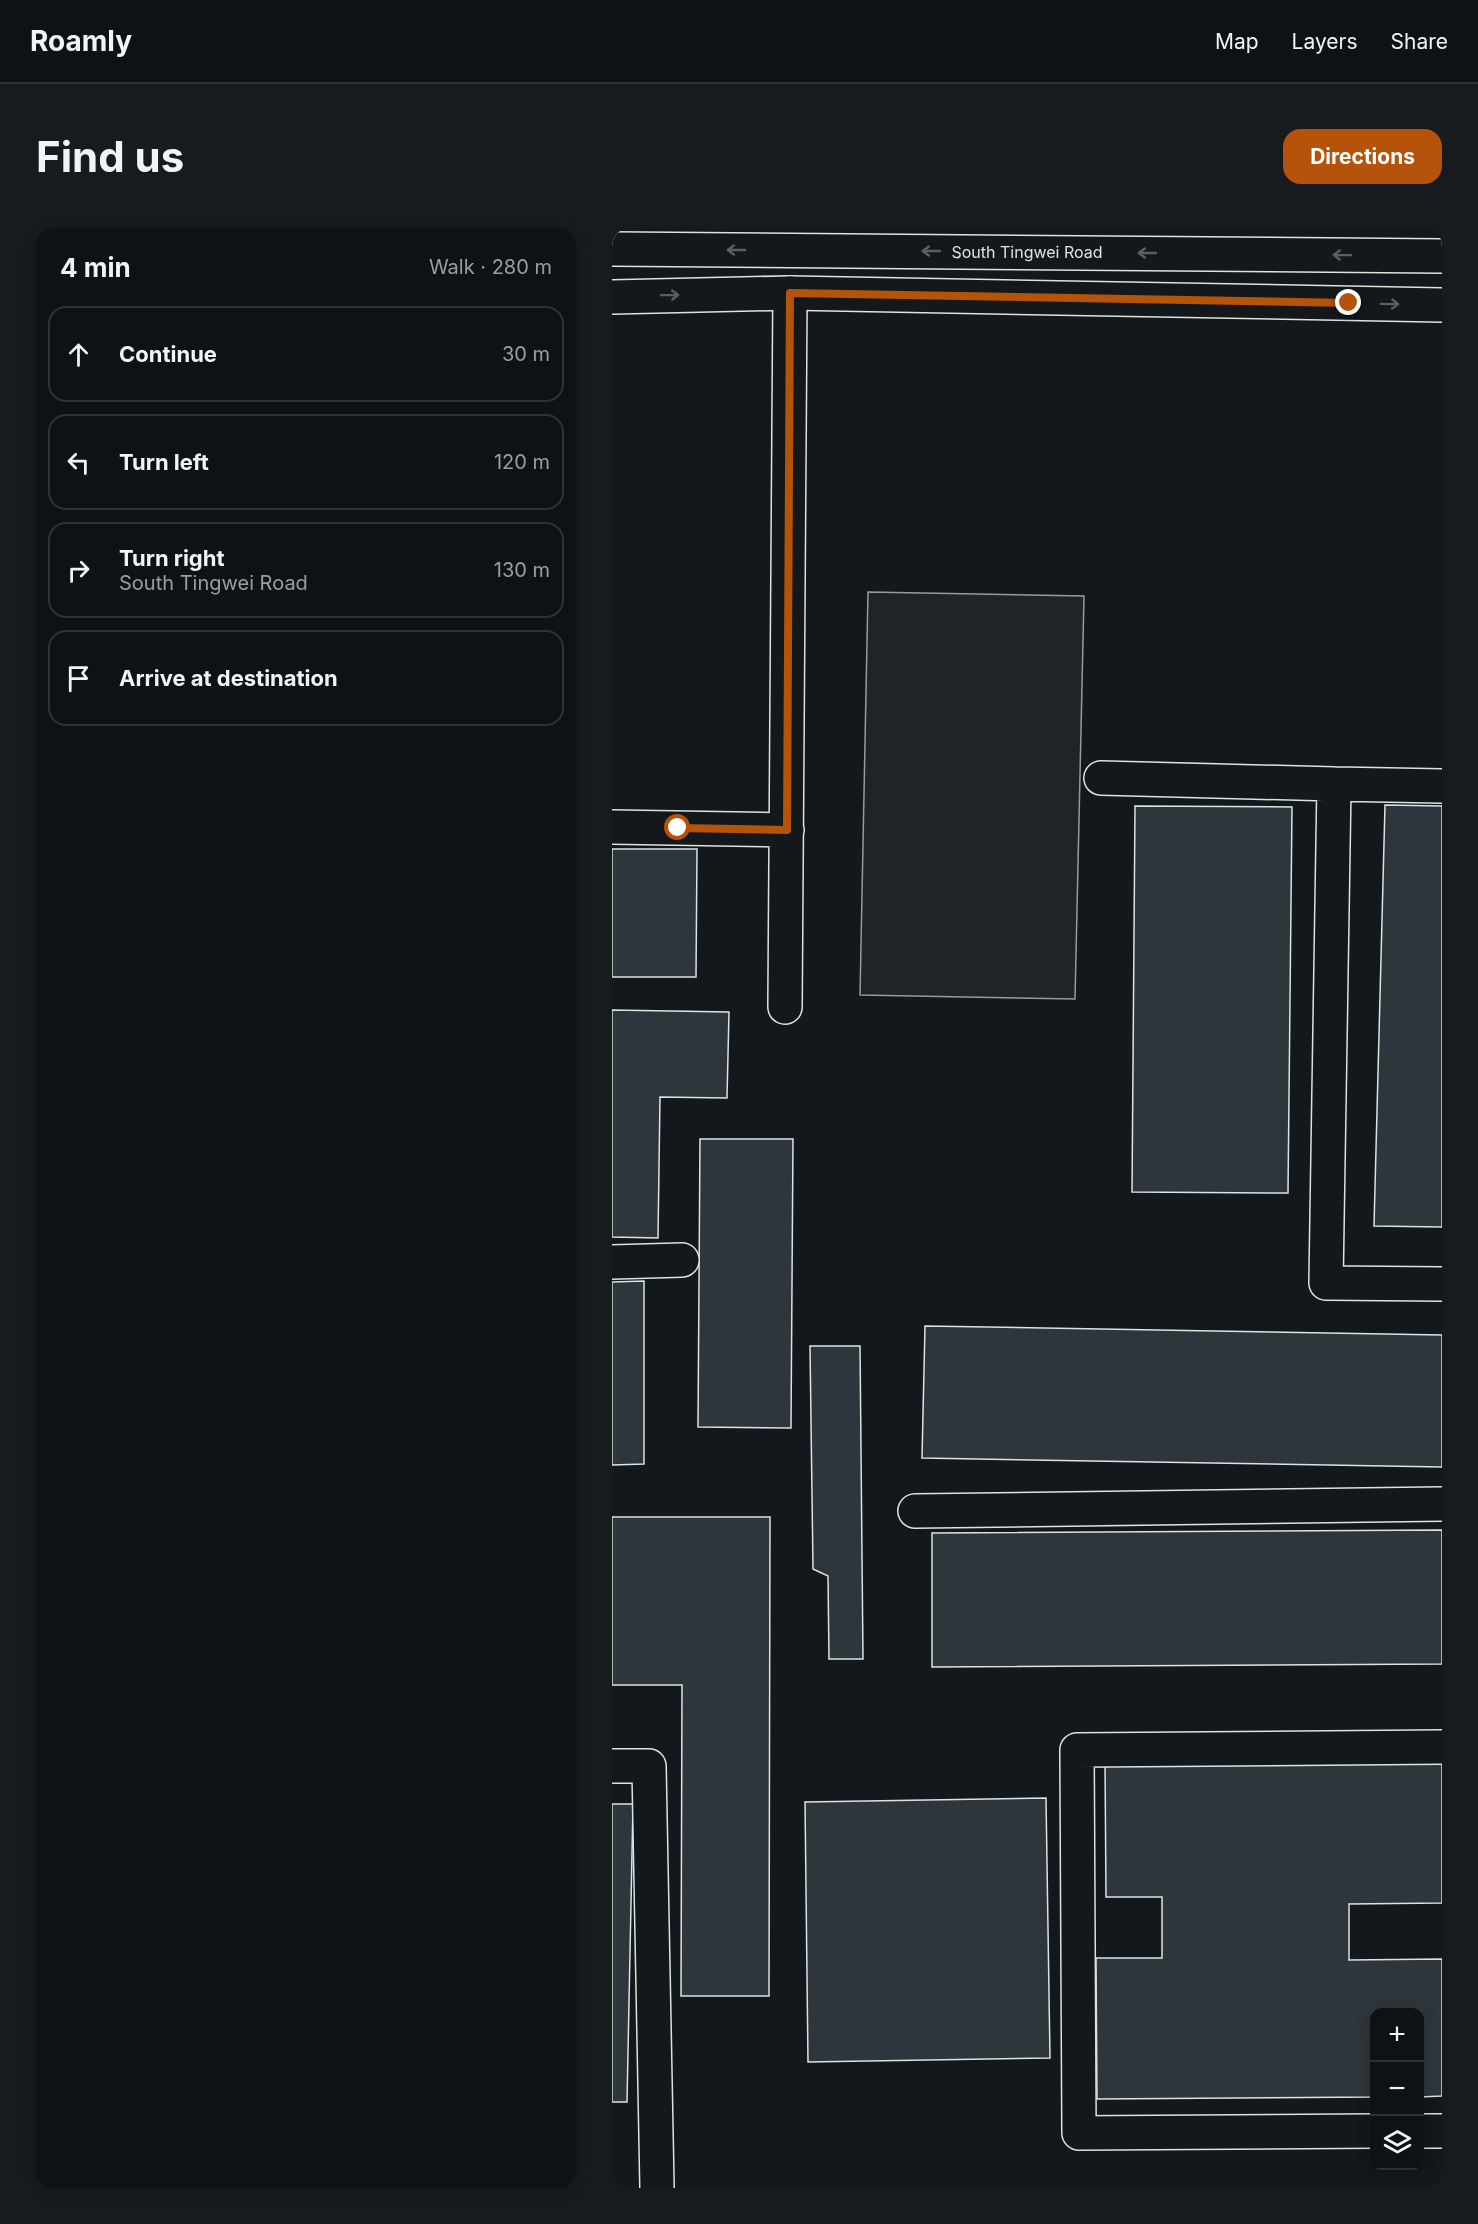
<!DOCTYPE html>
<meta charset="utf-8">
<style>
body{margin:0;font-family:Inter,sans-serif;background:#181b1e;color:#f1f3f6}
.controls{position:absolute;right:18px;bottom:18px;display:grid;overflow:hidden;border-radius:12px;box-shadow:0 3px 15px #0003}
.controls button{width:54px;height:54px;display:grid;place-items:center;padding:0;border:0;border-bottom:2px solid #2f3234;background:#0f1215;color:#f1f3f6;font:30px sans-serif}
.stop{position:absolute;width:18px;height:18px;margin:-14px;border:4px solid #b45309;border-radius:50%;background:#fff}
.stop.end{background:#b45309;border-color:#fff;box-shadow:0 2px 6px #0008}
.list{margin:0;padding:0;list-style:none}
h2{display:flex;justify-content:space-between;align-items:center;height:78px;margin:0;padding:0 24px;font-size:26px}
h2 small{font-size:20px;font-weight:400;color:#9b9ea0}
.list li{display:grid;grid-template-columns:39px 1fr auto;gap:18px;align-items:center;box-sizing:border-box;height:96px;margin:0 12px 12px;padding:0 12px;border:2px solid #2f3234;border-radius:18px}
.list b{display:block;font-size:22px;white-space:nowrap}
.list p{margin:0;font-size:20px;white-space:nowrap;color:#9b9ea0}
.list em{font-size:20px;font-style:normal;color:#9b9ea0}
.icon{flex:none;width:33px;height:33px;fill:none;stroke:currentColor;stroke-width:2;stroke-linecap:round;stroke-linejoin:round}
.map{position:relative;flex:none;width:830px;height:1960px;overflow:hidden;border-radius:18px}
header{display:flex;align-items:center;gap:36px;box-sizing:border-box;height:84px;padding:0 30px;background:#0f1215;border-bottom:2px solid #2f3234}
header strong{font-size:28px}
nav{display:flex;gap:33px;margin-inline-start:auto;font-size:21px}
.intro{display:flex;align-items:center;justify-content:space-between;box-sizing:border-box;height:144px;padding:0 36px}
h1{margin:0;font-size:42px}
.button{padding:15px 27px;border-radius:18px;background:#b45309;color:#fff;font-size:21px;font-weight:700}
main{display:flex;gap:36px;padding:0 36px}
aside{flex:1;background:#0f1215;border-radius:18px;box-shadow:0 3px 15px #0003}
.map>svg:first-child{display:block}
.green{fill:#202428;stroke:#939e99;stroke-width:1.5}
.building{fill:#2c363c;stroke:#d8e6dc;stroke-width:1.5}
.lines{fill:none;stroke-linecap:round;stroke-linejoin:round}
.minor-casing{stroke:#d8e6dc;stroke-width:36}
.major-casing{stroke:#d8e6dc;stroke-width:36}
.minor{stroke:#14181c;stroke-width:33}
.major{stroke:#14181c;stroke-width:33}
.oneway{stroke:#59605f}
.route{stroke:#b45309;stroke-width:8}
.labels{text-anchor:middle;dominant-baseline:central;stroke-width:4.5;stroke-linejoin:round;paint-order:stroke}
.street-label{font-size:16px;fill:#d8e6dc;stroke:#14181c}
</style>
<header>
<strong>Roamly</strong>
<nav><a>Map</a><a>Layers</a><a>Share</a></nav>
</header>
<div class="intro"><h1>Find us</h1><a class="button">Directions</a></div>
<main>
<aside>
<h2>4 min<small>Walk · 280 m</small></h2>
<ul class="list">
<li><svg class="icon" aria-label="ahead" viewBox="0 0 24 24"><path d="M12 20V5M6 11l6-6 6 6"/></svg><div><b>Continue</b></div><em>30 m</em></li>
<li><svg class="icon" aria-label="left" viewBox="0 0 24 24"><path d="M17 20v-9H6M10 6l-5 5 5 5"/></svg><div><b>Turn left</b></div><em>120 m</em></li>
<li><svg class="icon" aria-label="right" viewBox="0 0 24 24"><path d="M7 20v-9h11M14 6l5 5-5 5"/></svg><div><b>Turn right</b><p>South Tingwei Road</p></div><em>130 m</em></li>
<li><svg class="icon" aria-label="arrive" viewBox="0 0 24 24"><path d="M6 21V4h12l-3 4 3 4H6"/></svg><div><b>Arrive at destination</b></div></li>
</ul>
</aside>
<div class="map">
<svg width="830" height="1960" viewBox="0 0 830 1960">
<rect width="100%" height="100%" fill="#14181c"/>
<path class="green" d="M256,364L472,368L463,771L248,767Z"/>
<path class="building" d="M773,577L830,578V999L762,998Z
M523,578L680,579L676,965L520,964Z
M0,621H85L84,749H0Z
M0,782L117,784L115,870L48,869L46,1010L0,1009Z
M88,911H181L179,1200L86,1199Z
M32,1053V1236L0,1237V1054Z
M313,1098L830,1107V1239L310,1230Z
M198,1118H248L251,1431H217L216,1348L201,1341Z
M0,1289H158L157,1768H69L70,1457H0Z
M830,1302V1436L320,1439V1305Z
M830,1530V1675L737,1676V1732L830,1731V1868L808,1869V1784H762V1869L485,1871L484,1730H550V1669H494L493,1533Z
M434,1570L438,1830L196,1834L193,1574Z
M0,1576H21L15,1874H0Z"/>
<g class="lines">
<g class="minor-casing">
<path id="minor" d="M489,550L722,556L714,1055L830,1056
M722,556L830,558
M0,599L175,602
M173,779L178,65
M0,1034L70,1032
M303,1283L830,1276
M0,1538H37L45,1960
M762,1903L467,1905L465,1522L830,1519
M808,1903H830"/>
</g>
<g class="major-casing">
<path id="major" d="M0,21L830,28
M0,69L178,65L830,77"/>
</g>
<use href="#minor" class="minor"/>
<use href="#major" class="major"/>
</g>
<defs><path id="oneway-shaft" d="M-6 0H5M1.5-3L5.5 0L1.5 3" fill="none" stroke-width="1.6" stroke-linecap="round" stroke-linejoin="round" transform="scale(1.5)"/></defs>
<g class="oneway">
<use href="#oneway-shaft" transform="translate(124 22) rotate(-180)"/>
<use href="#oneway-shaft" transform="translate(319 23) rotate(-180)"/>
<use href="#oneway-shaft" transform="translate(535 25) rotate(-180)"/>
<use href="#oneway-shaft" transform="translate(730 27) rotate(-179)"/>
<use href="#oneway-shaft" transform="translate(58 67) rotate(-1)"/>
<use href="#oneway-shaft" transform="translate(778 76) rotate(1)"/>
</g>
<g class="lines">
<path class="route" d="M66,600L175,602L178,65L737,75"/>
</g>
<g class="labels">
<g class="street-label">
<text x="415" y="24">South Tingwei Road</text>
</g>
</g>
</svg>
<div class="controls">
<button>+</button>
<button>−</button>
<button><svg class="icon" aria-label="layers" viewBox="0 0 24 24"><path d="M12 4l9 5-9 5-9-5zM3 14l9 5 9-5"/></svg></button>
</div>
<div class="stop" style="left:66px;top:600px"></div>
<div class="stop end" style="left:737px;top:75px"></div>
</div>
</main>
